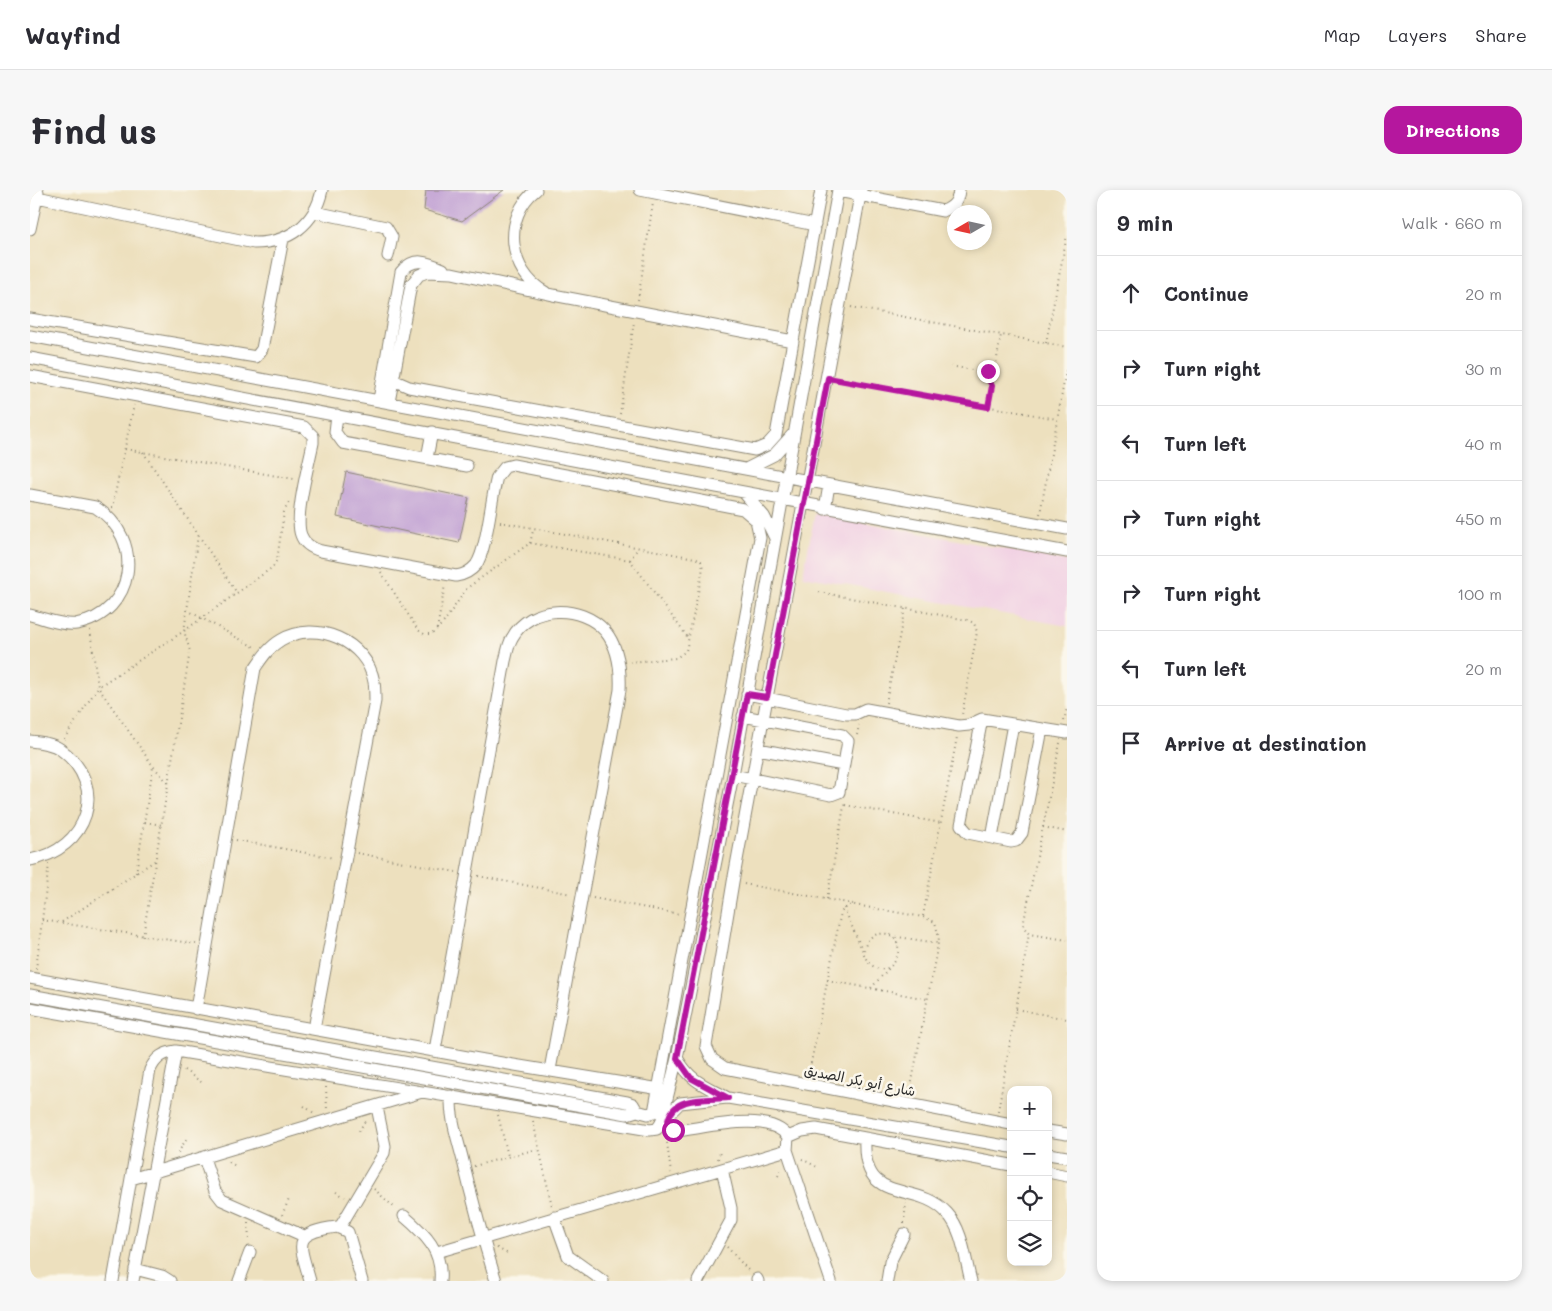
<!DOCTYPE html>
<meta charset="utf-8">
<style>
body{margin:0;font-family:Mali,"Playpen Sans Arabic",sans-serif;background:#f7f7f7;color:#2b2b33}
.controls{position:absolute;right:15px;bottom:15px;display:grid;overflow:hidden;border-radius:10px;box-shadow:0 2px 8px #0003}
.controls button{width:45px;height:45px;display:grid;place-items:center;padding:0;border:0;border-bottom:1px solid #e1e1e2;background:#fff;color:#2b2b33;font:25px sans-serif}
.compass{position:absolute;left:917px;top:15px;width:45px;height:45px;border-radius:50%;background:#fff;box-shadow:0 2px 8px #0003;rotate:261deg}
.stop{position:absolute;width:15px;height:15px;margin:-11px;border:4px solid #b5179e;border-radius:50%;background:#fff}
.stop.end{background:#b5179e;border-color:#fff;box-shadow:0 1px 5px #0008}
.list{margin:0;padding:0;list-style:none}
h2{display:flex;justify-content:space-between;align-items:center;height:65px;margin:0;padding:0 20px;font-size:21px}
h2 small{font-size:16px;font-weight:400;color:#7c7c81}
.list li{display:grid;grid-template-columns:32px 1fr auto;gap:15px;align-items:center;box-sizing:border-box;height:75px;padding:0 20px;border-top:1px solid #e1e1e2}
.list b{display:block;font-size:19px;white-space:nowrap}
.list em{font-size:16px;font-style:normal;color:#7c7c81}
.icon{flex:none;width:28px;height:28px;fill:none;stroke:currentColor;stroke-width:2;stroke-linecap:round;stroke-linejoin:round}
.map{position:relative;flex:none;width:1037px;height:1091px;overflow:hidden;border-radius:15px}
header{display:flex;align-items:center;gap:30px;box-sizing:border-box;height:70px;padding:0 25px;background:#fff;border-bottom:1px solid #e1e1e2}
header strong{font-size:24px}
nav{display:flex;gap:28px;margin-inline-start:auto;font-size:18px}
.intro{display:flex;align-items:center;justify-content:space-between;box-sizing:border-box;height:120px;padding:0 30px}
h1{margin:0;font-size:35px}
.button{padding:12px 22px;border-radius:15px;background:#b5179e;color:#fff;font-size:18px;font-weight:700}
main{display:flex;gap:30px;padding:0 30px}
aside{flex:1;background:#fff;border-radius:15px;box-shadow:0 2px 8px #0003}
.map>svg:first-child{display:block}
.built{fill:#f1d0e3}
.building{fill:#bd9bd2}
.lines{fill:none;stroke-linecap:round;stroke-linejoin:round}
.minor-casing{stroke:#8c8674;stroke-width:13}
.path{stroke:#8c8674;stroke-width:2;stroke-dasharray:1 4;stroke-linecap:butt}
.minor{stroke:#fff;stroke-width:11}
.route{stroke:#b5179e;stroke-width:6}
.labels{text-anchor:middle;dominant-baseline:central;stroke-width:5;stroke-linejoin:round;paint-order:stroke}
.street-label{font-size:14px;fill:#2b2b2b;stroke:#fbf7ec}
</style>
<header>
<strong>Wayfind</strong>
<nav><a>Map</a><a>Layers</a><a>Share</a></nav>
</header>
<div class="intro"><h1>Find us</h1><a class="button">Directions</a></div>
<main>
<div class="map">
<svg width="1037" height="1091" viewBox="0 0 1037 1091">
<rect width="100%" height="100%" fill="#fbf7ec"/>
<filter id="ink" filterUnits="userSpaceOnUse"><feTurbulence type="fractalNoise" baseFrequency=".02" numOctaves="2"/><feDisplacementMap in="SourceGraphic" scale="10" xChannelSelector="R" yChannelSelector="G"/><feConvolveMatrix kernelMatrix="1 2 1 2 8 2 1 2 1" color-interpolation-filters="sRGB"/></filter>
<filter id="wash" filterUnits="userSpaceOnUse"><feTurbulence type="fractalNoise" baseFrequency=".0096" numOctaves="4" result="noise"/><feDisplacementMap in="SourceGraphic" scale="20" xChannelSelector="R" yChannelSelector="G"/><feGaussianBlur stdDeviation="1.12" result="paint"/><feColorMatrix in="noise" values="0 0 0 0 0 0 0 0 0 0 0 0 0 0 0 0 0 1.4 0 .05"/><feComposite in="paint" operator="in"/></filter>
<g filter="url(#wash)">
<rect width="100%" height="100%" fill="#ede0be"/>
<path class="built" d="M785,323L1037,371V436L773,386Z"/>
<g id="blocks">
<path class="building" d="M396,0H474L432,31L394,20Z
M316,282L439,308L429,353L307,327Z"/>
</g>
</g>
<g filter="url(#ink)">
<use href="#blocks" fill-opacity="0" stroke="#8c8674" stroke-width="1"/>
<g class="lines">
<g class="minor-casing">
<path id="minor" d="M506,0C472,27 478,82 515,102
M610,0L785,35
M808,0L703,585L647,868C661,892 674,895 698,908L981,957
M831,0L703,692L676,856L682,869L695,878L981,934
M808,1L913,21C924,17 928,11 929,0
M7,7L224,53C259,53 285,34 292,0
M285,22L356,37L362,47L358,66
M0,39L8,2
M0,129L226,167L232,159L253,49
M0,146L1037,339
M763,151L791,0
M0,168C346,232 691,299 1037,362
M0,186L274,237L283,246V253C279,273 264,327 271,345C274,354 281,358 291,361L426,386C434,385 440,382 446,375C457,360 461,308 467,287L475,277L483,275L713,319L726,330L730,348L624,922L618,924L607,921L597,924L0,818
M349,210L371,82C383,66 398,72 413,79
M359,212L381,95L389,85L397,82L422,83L523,105L763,151L746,245L737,255L725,260L379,197L363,190
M307,225L305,242L313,253L437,276
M397,268L402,242
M716,279L744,265L762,245
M714,303L734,326L745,348
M0,305L65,317C116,348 106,423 46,434C33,436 13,428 0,425
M795,319L799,295
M717,504L816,524H825L836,519L929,536L939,535L952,529L1037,543
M952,529L931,635L938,643L981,652L986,651L992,643L1012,539
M0,551C9,552 22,553 30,559C81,596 57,660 0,670
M728,559L813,575
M703,585L801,605L809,602L818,551L812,545L713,526
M962,648L983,534
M0,788L454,870L630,899
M0,805L597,912L603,914L607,921
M166,819L225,478C232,468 239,457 251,450C286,429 337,451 344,492C345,498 345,505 345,511L284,839
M405,860L475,471C477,464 478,455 482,448C500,414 551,414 575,441C589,458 591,480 590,500L520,880
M421,906C420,927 427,947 432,967C442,1009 453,1050 466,1091
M697,908L650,913L640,923L639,936L646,941C675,938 740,920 758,947L757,960L801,1091
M1018,941L1037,944
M758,947L772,941L786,939L981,975
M835,949C832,1018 886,989 917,1023C933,1040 935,1069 941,1091
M1018,964L1037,967
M174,968L185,1001L192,1010L274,1046
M1018,982L1037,986
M101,989L392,902
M374,1026C395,1044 413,1061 410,1091
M524,1027L538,1066L573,1091
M310,1037L354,963L355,956L347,917
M407,1062L757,960
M105,1079L132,1086L140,1091
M727,1089L728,1091
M83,1091L120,880C126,867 133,863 146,861L620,940L627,939L631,933L647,868
M103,1091L146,861
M209,1091L220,1062
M280,1091C270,1054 260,1043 307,1037L318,1042L332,1091
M668,1091L701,1030V1018L692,979
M857,1091L860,1072L874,1044"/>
</g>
<path class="path" d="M608,110L623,13
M821,117L1037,157
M1016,153L1037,45
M921,176L957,183
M806,189L1027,229
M958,217L962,196L957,183L966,174L971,145
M590,224L604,132
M95,259L264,289
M113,262L207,403
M82,318L104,215
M1010,324L1037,176
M470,332L665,368L671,371L673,378L656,461L646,468L600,472
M500,353L503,341
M600,370L608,358
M351,382L388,440L394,444H402L414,432L437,398L500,353L600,370L659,449
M789,402L937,430L944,433L947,442L932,525
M157,420L226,458
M407,439L415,395
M60,440L68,497L123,576L139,594
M856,513L875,418
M1034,531L1037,518
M827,545L829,535
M34,549L68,497L154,441L243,377L247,370L254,322L259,312
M1030,553L993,736L999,744L1037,750
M815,615L911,633
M115,632L132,635
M1013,637L1037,642
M206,650L304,668
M327,663L426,682
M106,683L123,577
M448,686L541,704
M714,694L823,714
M563,708L649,724
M797,709L815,611
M814,718L837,771C866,801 884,738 849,744C840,745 836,752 834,760
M893,726L927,547
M12,730L166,754
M32,732L126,670
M113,746L160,461L154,441L168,345
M861,746L908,753
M6,779L19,674
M797,790L897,809
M841,798L861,776
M986,819L1037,829
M154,880L174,894
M779,883L811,722L819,715H825L893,727L905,732L909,748L880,902
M296,897L297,920
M274,916L284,923
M968,921L999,744
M468,925L478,966
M503,931L522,1016
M329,941L335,931
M640,949L637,953L641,983
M148,963L158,946
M688,969L691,960
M772,969L789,978
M199,972L207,977
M444,976L507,959
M748,986L752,977
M344,999L366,1019
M306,1002L315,1007
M252,1025L260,1007
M218,1033L219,1051
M874,1033L876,1013
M697,1057L719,1081
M467,1058L480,1065"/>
<use href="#minor" class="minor"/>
</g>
</g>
<g class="lines" filter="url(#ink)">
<path class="route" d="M643,940L638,931C643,905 677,910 698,908L661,888L647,868L717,504L737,507L798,188L958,217L962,196L958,188V181"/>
</g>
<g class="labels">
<g class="street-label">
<text transform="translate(830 890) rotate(11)">شارع أبو بكر الصديق</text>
</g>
</g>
</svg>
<div class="controls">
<button>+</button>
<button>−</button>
<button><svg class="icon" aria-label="locate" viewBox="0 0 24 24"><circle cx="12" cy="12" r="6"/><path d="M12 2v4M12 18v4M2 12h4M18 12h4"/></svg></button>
<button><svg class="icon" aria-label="layers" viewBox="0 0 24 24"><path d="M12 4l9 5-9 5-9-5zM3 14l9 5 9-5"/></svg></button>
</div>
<svg class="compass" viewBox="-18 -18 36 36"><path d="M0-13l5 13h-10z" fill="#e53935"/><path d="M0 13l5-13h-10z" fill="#7c7c81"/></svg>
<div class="stop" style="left:643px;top:940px"></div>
<div class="stop end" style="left:958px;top:181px"></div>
</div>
<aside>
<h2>9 min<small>Walk · 660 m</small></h2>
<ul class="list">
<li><svg class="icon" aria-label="ahead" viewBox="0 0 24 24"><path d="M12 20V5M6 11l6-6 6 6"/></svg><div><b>Continue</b></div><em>20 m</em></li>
<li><svg class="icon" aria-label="right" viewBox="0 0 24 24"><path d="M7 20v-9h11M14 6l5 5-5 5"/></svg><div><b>Turn right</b></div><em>30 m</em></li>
<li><svg class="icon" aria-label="left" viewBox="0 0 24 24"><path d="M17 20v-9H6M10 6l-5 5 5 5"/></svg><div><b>Turn left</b></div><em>40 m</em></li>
<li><svg class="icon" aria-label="right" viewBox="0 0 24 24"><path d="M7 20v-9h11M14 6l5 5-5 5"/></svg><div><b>Turn right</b></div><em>450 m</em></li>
<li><svg class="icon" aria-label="right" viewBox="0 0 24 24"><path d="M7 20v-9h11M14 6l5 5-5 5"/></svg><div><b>Turn right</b></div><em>100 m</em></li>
<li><svg class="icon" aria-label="left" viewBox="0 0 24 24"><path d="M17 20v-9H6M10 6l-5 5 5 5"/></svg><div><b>Turn left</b></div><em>20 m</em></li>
<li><svg class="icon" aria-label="arrive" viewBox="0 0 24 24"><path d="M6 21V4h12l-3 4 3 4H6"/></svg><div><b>Arrive at destination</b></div></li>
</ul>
</aside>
</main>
